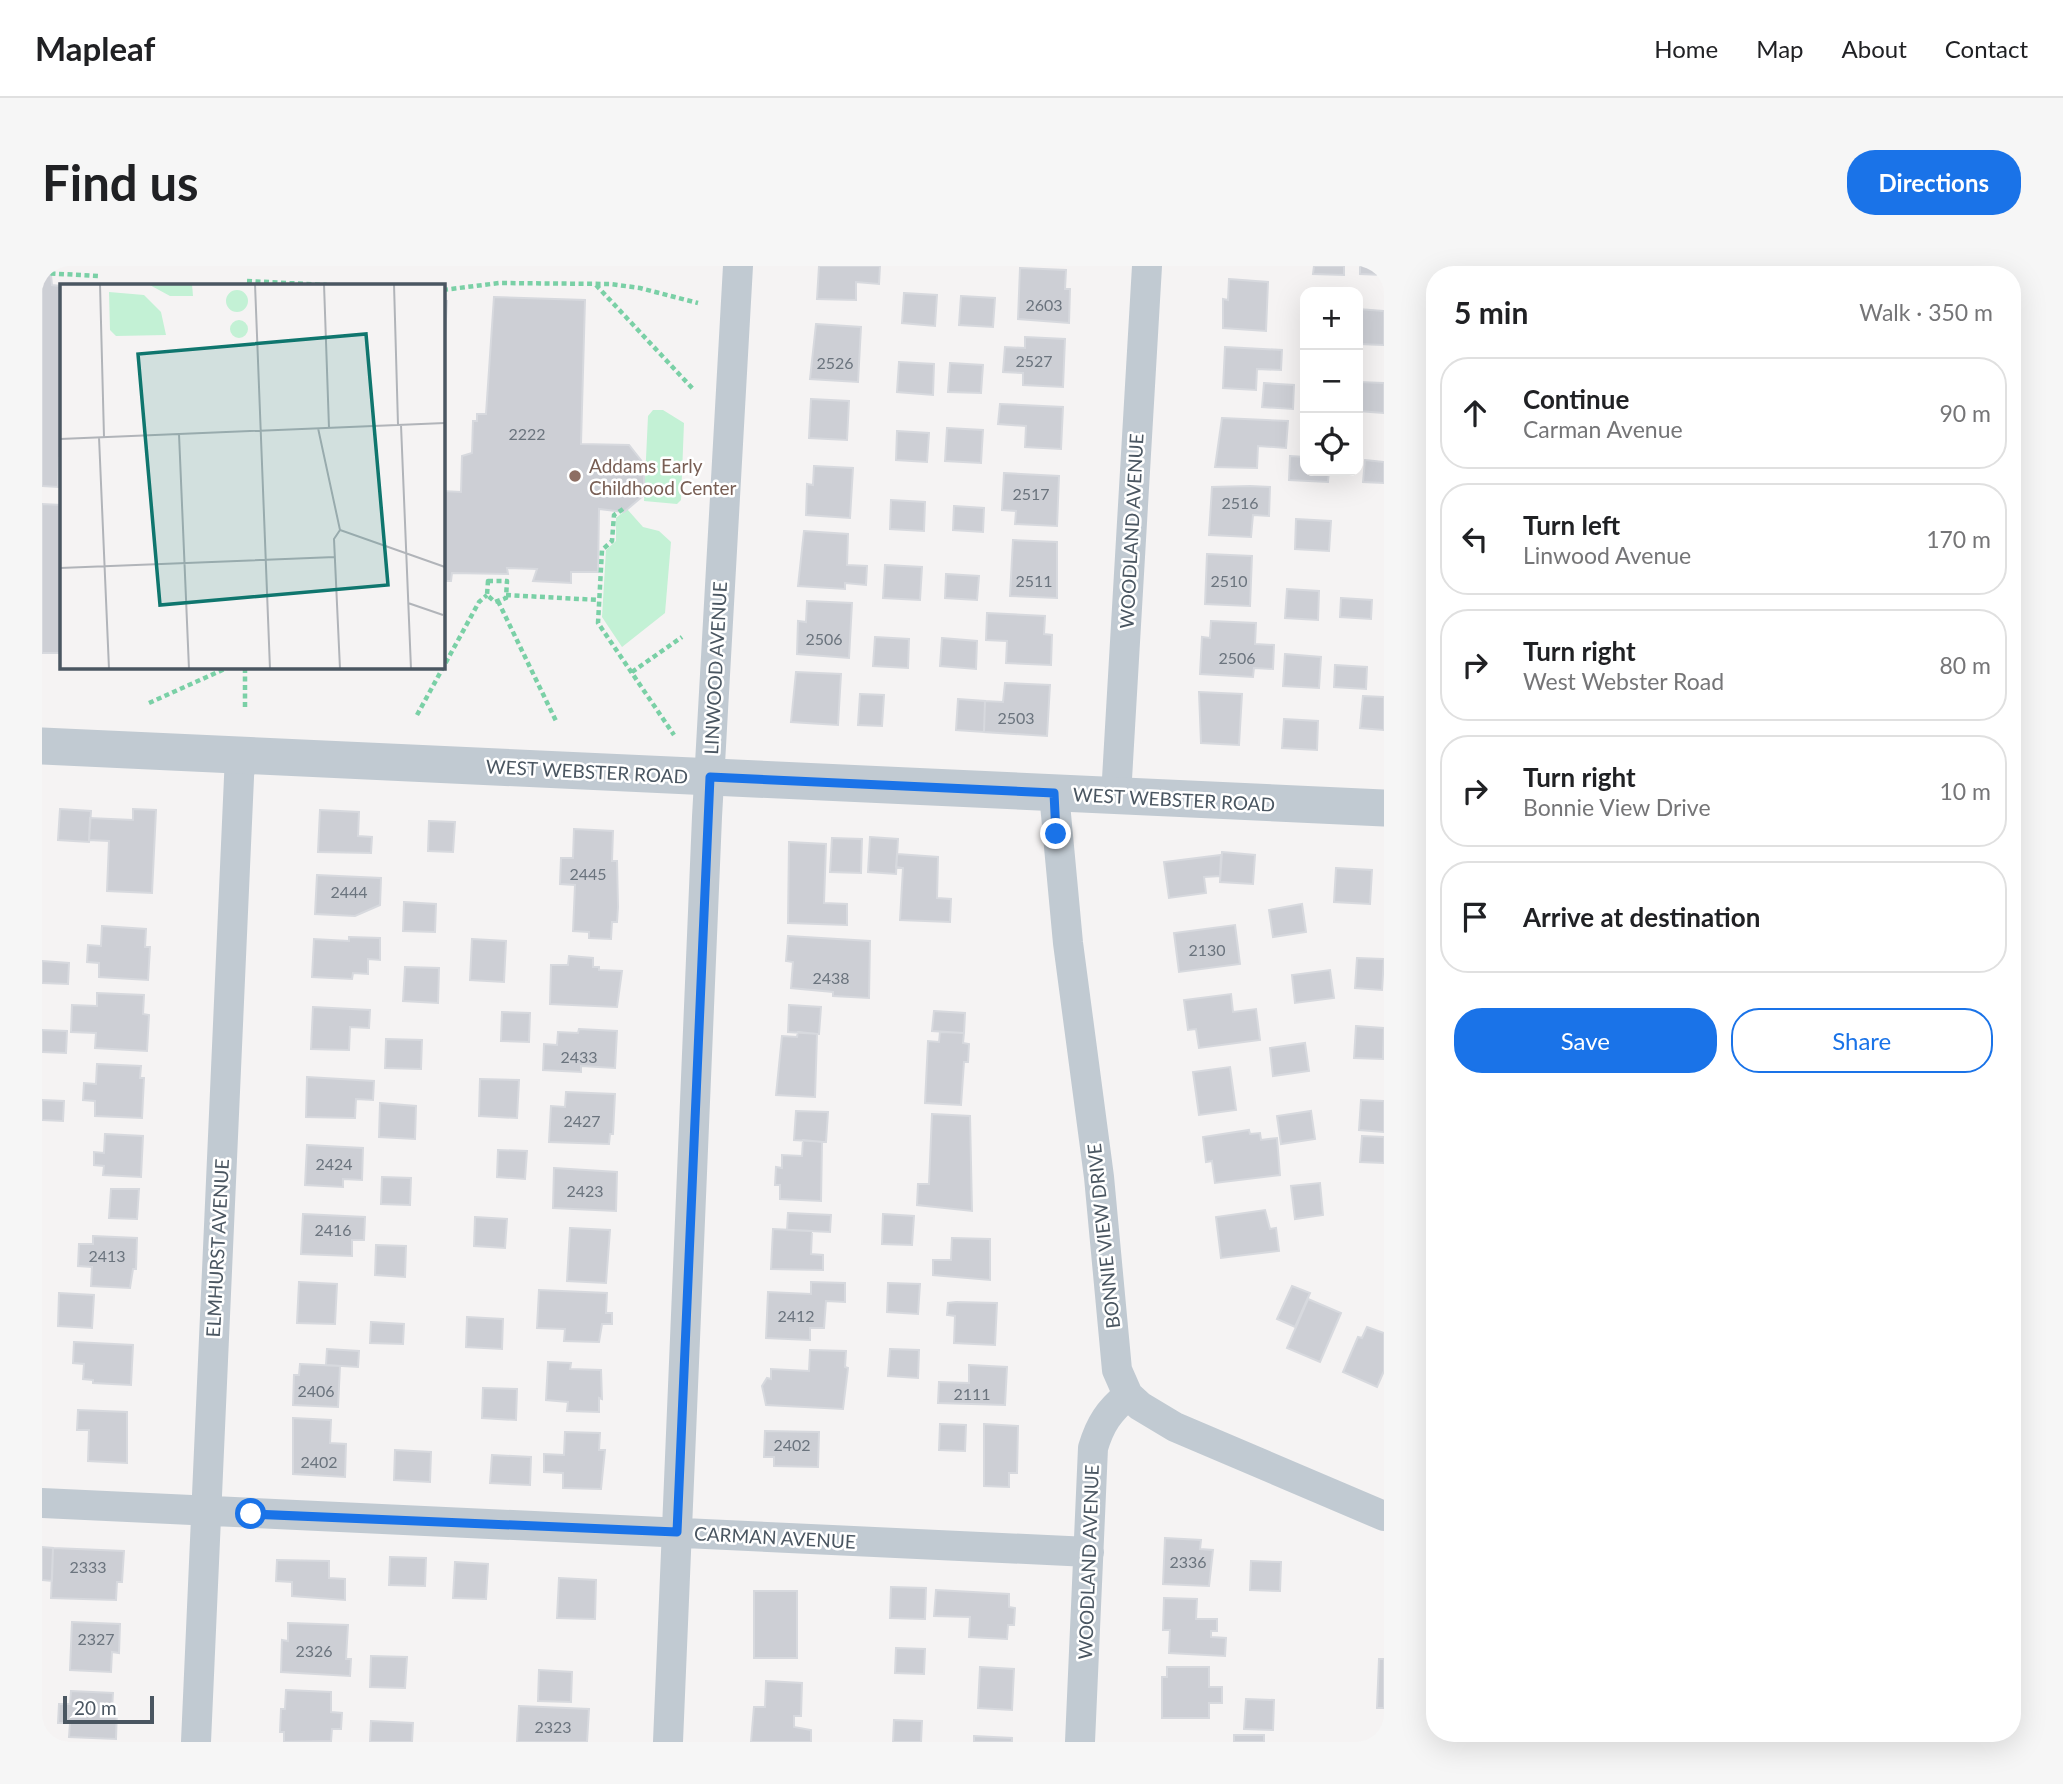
<!DOCTYPE html>
<meta charset="utf-8">
<style>
body{margin:0;font-family:Lato,sans-serif;background:#f6f6f6;color:#202124}
.controls{position:absolute;right:21px;top:21px;display:grid;overflow:hidden;border-radius:14px;box-shadow:0 7px 28px #0002}
.controls button{width:63px;height:63px;display:grid;place-items:center;padding:0;border:0;border-bottom:2px solid #e0e0e0;background:#fff;color:#202124;font:35px sans-serif}
.scale{position:absolute;left:21px;bottom:18px;width:91px;box-sizing:border-box;padding-left:7px;border:4px solid #4a5661;border-top:0;font-size:19px;line-height:24px;white-space:nowrap;color:#4a5661;-webkit-text-stroke:5px #fff;paint-order:stroke}
.stop{position:absolute;width:21px;height:21px;margin:-16px;border:5px solid #1a73e8;border-radius:50%;background:#fff}
.stop.end{background:#1a73e8;border-color:#fff;box-shadow:0 2px 7px #0008}
.list{margin:0;padding:0;list-style:none}
h2{display:flex;justify-content:space-between;align-items:center;height:91px;margin:0;padding:0 28px;font-size:30px}
h2 small{font-size:23px;font-weight:400;color:#757577}
.list li{display:grid;grid-template-columns:46px 1fr auto;gap:21px;align-items:center;box-sizing:border-box;height:112px;margin:0 14px 14px;padding:0 14px;border:2px solid #e0e0e0;border-radius:28px}
.list b{display:block;font-size:26px;white-space:nowrap}
.list p{margin:0;font-size:23px;white-space:nowrap;color:#757577}
.list em{font-size:23px;font-style:normal;color:#757577}
.actions{display:flex;gap:14px;padding:21px 28px}
.actions a{flex:1;padding:16px 0;border:2px solid #1a73e8;border-radius:28px;text-align:center;font-size:24px;color:#1a73e8}
.actions .main{background:#1a73e8;color:#fff}
.icon{flex:none;width:38px;height:38px;fill:none;stroke:currentColor;stroke-width:2;stroke-linecap:round;stroke-linejoin:round}
.map{position:relative;flex:none;width:1342px;height:1476px;overflow:hidden;border-radius:28px}
header{display:flex;align-items:center;gap:42px;box-sizing:border-box;height:98px;padding:0 35px;background:#fff;border-bottom:2px solid #e0e0e0}
header strong{font-size:33px}
nav{display:flex;gap:38px;margin-inline-start:auto;font-size:24px}
.intro{display:flex;align-items:center;justify-content:space-between;box-sizing:border-box;height:168px;padding:0 42px}
h1{margin:0;font-size:49px}
.button{padding:18px 32px;border-radius:28px;background:#1a73e8;color:#fff;font-size:24px;font-weight:700}
main{display:flex;gap:42px;padding:0 42px}
aside{flex:1;background:#fff;border-radius:28px;box-shadow:0 7px 28px #0002}
.map>svg:first-child{display:block}
.green{fill:#c3f1d5}
.building{fill:#cdcfd5;stroke:#d7d9de;stroke-width:2}
.lines{fill:none;stroke-linecap:round;stroke-linejoin:round}
.path{stroke:#7ad0a6;stroke-width:4.5;stroke-dasharray:5 3.5;stroke-linecap:butt}
.minor{stroke:#c1cad2;stroke-width:30}
.tertiary{stroke:#c1cad2;stroke-width:37}
.route{stroke:#1a73e8;stroke-width:9}
.education-dot{fill:#8d6e63;stroke:#fff;stroke-width:2.5}
.labels{text-anchor:middle;dominant-baseline:central;stroke-width:5;stroke-linejoin:round;paint-order:stroke}
.number-label{font-size:16px;fill:#6b747e}
.education-label{font-size:19px;fill:#785e54;stroke:#fff;text-anchor:start}
.street-label{font-size:19px;fill:#4a5661;stroke:#fff}
.inset-road{fill:none;stroke:#b1b4b9;stroke-width:2}
.view{fill:#0f766e;fill-opacity:0.15;stroke:#0f766e;stroke-width:3.5}
.inset-edge{fill:none;stroke:#4a5661;stroke-width:3.5}
</style>
<header>
<strong>Mapleaf</strong>
<nav><a>Home</a><a>Map</a><a>About</a><a>Contact</a></nav>
</header>
<div class="intro"><h1>Find us</h1><a class="button">Directions</a></div>
<main>
<div class="map">
<svg width="1342" height="1476" viewBox="0 0 1342 1476">
<rect width="100%" height="100%" fill="#f5f3f3"/>
<path class="green" d="M611,144H621L642,157L639,234L635,238L602,235L606,150Z
M585,243L601,261L617,265L629,276L623,347L580,381L560,351L564,284L574,275V252Z"/>
<path class="building" d="M777,0H838L837,18L814,16V34L775,33Z
M1272,0H1302V9L1271,8Z
M1318,0H1342V9L1318,8Z
M978,2L1024,4L1023,23H1028L1027,57L976,53Z
M0,9H9L10,19L19,20V192H17L16,221L0,220Z
M1187,13L1226,16L1224,65L1181,62V33L1186,34Z
M862,27L895,29L893,60L860,57Z
M919,30L953,32L951,61L917,59Z
M452,31L543,34L539,178L587,179L602,198V229L582,246L557,243L556,306H529V317L491,315L495,303L465,302L466,308L410,307L409,315H401V225L419,226L420,190L430,187L431,155H435V148H444Z
M401,35H405L401,107Z
M1316,43L1342,45V79L1316,78Z
M774,58L819,61L816,116L768,113Z
M983,71L1023,73L1021,121L981,119V107L961,106L963,81L983,82Z
M1183,81L1240,84L1239,104L1215,103L1214,124L1181,122Z
M857,96L892,98L891,129L855,126Z
M908,97L941,99L939,127L906,126Z
M1316,116L1342,117V147L1316,145Z
M1222,117L1252,119L1251,143L1220,141Z
M769,133L807,135L805,174L767,172Z
M958,138L1021,141L1019,183L983,181L984,160L956,158Z
M1180,152L1246,155L1244,182L1216,180L1215,202L1173,201Z
M905,162L941,164L939,197L903,195Z
M855,165L887,167L885,196L854,194Z
M1248,190L1263,191V205H1287L1286,216L1247,214Z
M1323,194L1342,196V217L1321,216Z
M772,200L811,202L808,252L764,249L765,218L771,219Z
M962,207L1017,210L1015,260L973,258L974,245L960,244Z
M1208,220L1228,221L1227,250L1211,249L1209,271L1167,269L1170,221Z
M849,234L883,236L882,265L848,263Z
M0,238L19,239V387H0Z
M912,240L942,242L941,266L911,264Z
M1254,253L1289,255L1287,285L1253,283Z
M762,265L806,268L805,299L825,300L824,319L803,317V323L756,320Z
M971,274L1015,276V332L968,330Z
M1165,288L1210,290L1208,340L1163,338Z
M843,299L880,301L878,334L841,332Z
M904,308L937,310L935,334L903,332Z
M1245,323L1277,325L1276,354L1243,352Z
M1299,332L1330,334L1329,353L1298,351Z
M765,335L810,337L807,392L755,388L756,355L764,356Z
M945,347L1003,350L1002,368L1010,369L1009,399L964,397L965,375L944,374Z
M1169,355L1214,357L1213,378L1232,379L1231,403L1212,402L1211,411L1158,408L1160,371L1168,372Z
M833,371L867,373L866,402L831,400Z
M900,372L935,375L934,403L898,400Z
M1243,388L1279,391L1277,422L1241,420Z
M1293,399L1325,401L1324,423L1292,421Z
M754,406L799,408L796,459L749,456Z
M963,417L1008,419L1005,470L942,466L943,435L961,436Z
M1157,426L1200,428L1197,479L1159,477Z
M818,428L842,429L840,460L816,459Z
M1321,430L1342,431V464L1318,462Z
M916,433L943,435L942,466L914,464Z
M1242,453L1276,455L1275,484L1240,482Z
M18,543L49,545L47,576L16,574Z
M91,543L114,544L110,627L65,625L67,575L47,574L48,552L91,554Z
M278,544L317,546L316,570L330,571L329,587L276,586Z
M387,555L413,556L411,586L386,585Z
M532,563L571,565L570,595H575L576,641L575,656H570L569,673L547,672V666L531,665L533,619L518,618L519,592H531Z
M828,571L856,573L854,608L826,606Z
M790,572L820,573L819,607L788,606Z
M747,576L784,578L782,637L805,638V659L746,657Z
M1180,586L1213,589L1211,618L1178,616Z
M855,588L896,591L895,632L909,633L908,656L858,654L861,602L854,601Z
M1179,589L1178,610L1162,611L1164,627L1127,632L1122,596Z
M1294,602L1330,604L1328,638L1292,636Z
M275,609L339,612L338,639L313,650L273,648Z
M362,636L394,638L393,666L361,665Z
M1260,638L1264,666L1231,671L1227,644Z
M1193,659L1198,698L1137,706L1132,667Z
M60,660L104,663L103,681H108L106,714L57,711V697L45,696L46,679L59,680Z
M746,670L828,675L827,732L791,730V726L749,722L751,696L744,695Z
M307,671L338,672V694L326,693V708L311,707L310,713L270,711L272,673L307,675Z
M430,673L464,675L462,716L428,714Z
M527,690L551,692V701H557V704L580,705L575,741L508,738L509,699H526Z
M1315,692L1342,693L1340,724L1313,722Z
M0,695L27,697L26,718L0,717Z
M363,701L397,702L396,737L361,735Z
M1288,704L1292,732L1253,737L1250,709Z
M55,727L102,729L101,748L107,749L105,785L53,782L54,767L29,766L30,739L55,740Z
M1189,728L1191,746L1214,743L1218,774L1157,782L1154,763L1146,764L1142,734Z
M747,739L779,741L777,768L746,766Z
M271,741L328,744L327,762L308,761L307,784L269,783Z
M892,745L923,747L922,767L890,765Z
M460,746L488,747L487,776L459,775Z
M1314,760L1342,762L1341,793L1312,792Z
M537,763L575,765L573,802L539,800V806L501,804L502,778L515,779L516,766L536,767Z
M0,764L25,765L24,787L0,786Z
M756,766L775,768L773,831L734,829L740,770L755,771Z
M898,766L922,767L921,777L927,778L926,796H922L919,839L883,837L886,775L897,776Z
M344,773L380,774L379,803L343,802Z
M1263,777L1267,805L1231,810L1228,782Z
M55,798L99,800L98,812H102L100,852L53,850V835L41,834L42,817L54,818Z
M1188,801L1194,844L1157,849L1151,806Z
M265,811L332,815L331,834L314,833L313,852L264,851Z
M438,813L477,814L475,852L437,850Z
M524,826L573,828L571,868H568L567,878L507,876L509,840L523,841Z
M0,834L22,835L21,855L0,854Z
M1319,834L1342,835V866L1317,864Z
M338,837L374,840L373,873L337,871Z
M754,845L786,846L784,876L752,874Z
M1269,845L1273,873L1239,878L1235,850Z
M890,848L928,850L930,945L875,939L876,918H887Z
M1207,864L1208,868L1218,867L1219,874L1235,872L1238,909L1173,917L1170,895L1164,896L1161,871Z
M63,868L101,870L99,911L61,909L62,900L52,899V886L62,887Z
M1320,870L1342,871V897L1318,896Z
M761,874L780,876L779,935L738,933V919H733L734,901L740,902V889L760,890Z
M265,879L321,882L320,914L301,913V921L263,919Z
M456,884L485,885L483,913L455,911Z
M512,902L575,906L574,945L511,942Z
M340,911L369,912L368,939L339,938Z
M1278,917L1281,949L1253,953L1249,920Z
M69,923H97L95,953L67,952Z
M1223,944L1228,963L1234,962L1237,985L1179,992L1174,951Z
M746,947L789,949L788,966L745,964Z
M261,948L323,951L322,974H310V990L259,988Z
M841,948L872,950L870,979L840,978Z
M433,951L465,953L463,982L432,980Z
M528,962L568,964L564,1017L525,1015Z
M731,963L770,965L769,988L781,989V1004L729,1003Z
M51,970L95,972L94,1003H91L88,1022L49,1020L50,1001L36,1000L37,978H51Z
M910,972L948,973V1014L891,1009V994H909Z
M334,979L364,980L363,1011L333,1009Z
M257,1016L295,1018L293,1058L255,1057Z
M769,1016L803,1017V1036L784,1035L782,1062H768V1074L724,1072L726,1026L769,1028Z
M846,1017L878,1018L876,1048L845,1046Z
M1250,1020L1268,1027L1253,1061L1235,1053Z
M497,1024L565,1027L564,1047H570V1058H560L557,1076L522,1075L523,1063L495,1062Z
M17,1027L52,1029L50,1062L16,1060Z
M1266,1033L1299,1047L1278,1096L1245,1082Z
M914,1036L955,1037L953,1079L912,1077L913,1050L905,1049L906,1037Z
M425,1051L461,1053L460,1083L424,1081Z
M329,1056L362,1058L361,1078L328,1077Z
M1325,1061L1342,1067V1105L1335,1121L1301,1106L1316,1071L1320,1072Z
M32,1076L91,1079L89,1119L51,1117V1114L41,1113L42,1098L31,1097Z
M285,1083L317,1085L316,1101L284,1099Z
M848,1083L877,1084L876,1112L846,1110Z
M768,1084L804,1085L803,1101L806,1102L801,1143L724,1139L720,1120L725,1112L729,1113V1103L767,1105Z
M506,1096L529,1097L528,1103L559,1104L560,1133L557,1132V1146L525,1145L526,1136L504,1134Z
M258,1098L298,1100L296,1141L251,1139L252,1109H257Z
M927,1099L965,1101L963,1139L896,1137L897,1116L927,1117Z
M441,1122L475,1123L474,1154L440,1152Z
M36,1144L85,1146V1197L46,1195L47,1164H35Z
M251,1152L289,1154L288,1177L304,1178L303,1211L251,1208Z
M898,1158L924,1159L923,1185L897,1184Z
M942,1158L976,1160L975,1207H967V1221L942,1220Z
M723,1165L777,1166L776,1201L732,1200V1191H722Z
M523,1166L558,1167L557,1184H563L559,1223L521,1222V1207L502,1206V1188L522,1189Z
M353,1184L389,1186L388,1216L352,1214Z
M450,1189L489,1191L488,1219L448,1217Z
M1123,1272L1159,1274L1158,1283L1171,1284L1167,1320L1121,1318Z
M0,1281L11,1282L10,1315L0,1314Z
M11,1282L82,1285L80,1316H75L74,1334L9,1332Z
M348,1291L384,1292L383,1320L347,1319Z
M235,1294L287,1295V1312L303,1313V1334L250,1330V1316L234,1315Z
M1209,1295L1239,1296L1238,1325L1208,1324Z
M413,1296L446,1298L444,1333L411,1332Z
M517,1312L554,1314L553,1353L515,1352Z
M849,1321L884,1322L883,1353L848,1352Z
M894,1324L967,1328V1341L973,1342L972,1359H966L965,1373L927,1371L928,1351L892,1350Z
M712,1325H755V1392H712Z
M1122,1332L1155,1333L1154,1353H1175V1365H1169V1371L1184,1372L1183,1390L1127,1387L1128,1364H1121Z
M30,1356L78,1358L77,1387L70,1386L69,1406L28,1404Z
M246,1357L306,1359L304,1393H309L308,1410L239,1406L240,1374L246,1375Z
M854,1382L883,1383L882,1408L853,1407Z
M329,1390L365,1391L363,1422L328,1421Z
M1337,1393H1342V1442H1335Z
M938,1401L972,1403L970,1444L936,1442Z
M1125,1401H1167V1421H1180V1437H1167V1452H1120V1411H1125Z
M497,1404L530,1406L529,1436L496,1435Z
M724,1415L760,1417L759,1450H752V1461L769,1464V1476H709L712,1441H723Z
M244,1424L289,1426V1446L300,1447L299,1463H290L289,1475L242,1476V1466H238L239,1443H243Z
M29,1425L71,1427L70,1443H75L74,1473L27,1471L28,1457H16L17,1438H28Z
M1204,1433L1232,1434L1231,1464L1202,1463Z
M477,1440L547,1443L545,1476H475Z
M852,1454L880,1455L879,1476H851Z
M329,1455L371,1457L370,1476H328Z
M1192,1469H1222V1476H1192Z
M932,1470L970,1472V1476H932Z"/>
<g class="lines">
<path class="path" d="M0,7L57,10
M205,15L285,19
M554,19L651,123
M401,24L457,17L568,18L598,22L656,37
M581,243L572,249L570,275L560,284L556,357L632,469
M446,315H465L464,332L453,336L445,329Z
M464,329L557,334
M456,335L514,455
M590,406L640,371
M107,437L187,401
M203,441V401
M375,449L437,336L445,329"/>
<path class="minor" d="M1012,527L1026,677L1057,911L1075,1104L1086,1129L1098,1140L1133,1161L1342,1250
M1074,530L1105,0
M0,1237L1047,1286
M154,1476L198,489
M626,1476L665,551L696,0
M1038,1476L1051,1182C1058,1158 1067,1145 1086,1129"/>
<path class="tertiary" d="M0,480L1342,542"/>
</g>
<g class="lines">
<path class="route" d="M209,1248L635,1266L668,511L1012,527L1014,568"/>
</g>
<circle class="education-dot" cx="533" cy="210" r="7"/>
<g class="labels">
<g class="number-label">
<text x="1002" y="38">2603</text>
<text x="992" y="94">2527</text>
<text x="793" y="96">2526</text>
<text x="485" y="167">2222</text>
<text x="989" y="227">2517</text>
<text x="1198" y="236">2516</text>
<text x="992" y="314">2511</text>
<text x="1187" y="314">2510</text>
<text x="782" y="372">2506</text>
<text x="1195" y="391">2506</text>
<text x="974" y="451">2503</text>
<text x="546" y="607">2445</text>
<text x="307" y="625">2444</text>
<text x="1165" y="683">2130</text>
<text x="789" y="711">2438</text>
<text x="537" y="790">2433</text>
<text x="540" y="854">2427</text>
<text x="292" y="897">2424</text>
<text x="543" y="924">2423</text>
<text x="291" y="963">2416</text>
<text x="65" y="989">2413</text>
<text x="754" y="1049">2412</text>
<text x="274" y="1124">2406</text>
<text x="930" y="1127">2111</text>
<text x="750" y="1178">2402</text>
<text x="277" y="1195">2402</text>
<text x="1146" y="1295">2336</text>
<text x="46" y="1300">2333</text>
<text x="54" y="1372">2327</text>
<text x="272" y="1384">2326</text>
<text x="511" y="1460">2323</text>
</g>
<g class="education-label">
<text x="547" y="199">Addams Early<tspan x="547" dy="22">Childhood Center</tspan></text>
</g>
<g class="street-label">
<text transform="translate(1089 265) rotate(-87)">WOODLAND AVENUE</text>
<text transform="translate(673 402) rotate(-87)">LINWOOD AVENUE</text>
<text transform="translate(545 505) rotate(3)">WEST WEBSTER ROAD</text>
<text transform="translate(1132 533) rotate(3)">WEST WEBSTER ROAD</text>
<text transform="translate(1061 970) rotate(-96)">BONNIE VIEW DRIVE</text>
<text transform="translate(175 982) rotate(-87)">ELMHURST AVENUE</text>
<text transform="translate(733 1271) rotate(3)">CARMAN AVENUE</text>
<text transform="translate(1046 1296) rotate(-88)">WOODLAND AVENUE</text>
</g>
</g>
<g transform="translate(18 18)">
<rect width="385" height="385" fill="#f5f3f3"/>
<path d="M88,0H132L133,12H110ZM166 17a11 11 0 1 1 22 0a11 11 0 1 1-22 0ZM49,8L84,11L101,28L106,51L56,52L50,46ZM170 45a9 9 0 1 1 18 0a9 9 0 1 1-18 0Z" fill="#c3f1d5"/>
<path class="inset-road" d="M40,0L44,153M195,0L210,385M264,0L269,144M334,0L338,141M341,141L351,385M258,144L280,246L385,283M119,150L129,385M39,153L49,385M0,155L385,139M280,246L274,255L280,385M0,284L275,273M348,319L383,331"/>
<path class="view" d="M306,50L328,301L100,321L78,70Z"/>
<rect width="385" height="385" class="inset-edge"/>
</g>
</svg>
<div class="controls">
<button>+</button>
<button>−</button>
<button><svg class="icon" aria-label="locate" viewBox="0 0 24 24"><circle cx="12" cy="12" r="6"/><path d="M12 2v4M12 18v4M2 12h4M18 12h4"/></svg></button>
</div>
<div class="scale">20 m</div>
<div class="stop" style="left:209px;top:1248px"></div>
<div class="stop end" style="left:1014px;top:568px"></div>
</div>
<aside>
<h2>5 min<small>Walk · 350 m</small></h2>
<ul class="list">
<li><svg class="icon" aria-label="ahead" viewBox="0 0 24 24"><path d="M12 20V5M6 11l6-6 6 6"/></svg><div><b>Continue</b><p>Carman Avenue</p></div><em>90 m</em></li>
<li><svg class="icon" aria-label="left" viewBox="0 0 24 24"><path d="M17 20v-9H6M10 6l-5 5 5 5"/></svg><div><b>Turn left</b><p>Linwood Avenue</p></div><em>170 m</em></li>
<li><svg class="icon" aria-label="right" viewBox="0 0 24 24"><path d="M7 20v-9h11M14 6l5 5-5 5"/></svg><div><b>Turn right</b><p>West Webster Road</p></div><em>80 m</em></li>
<li><svg class="icon" aria-label="right" viewBox="0 0 24 24"><path d="M7 20v-9h11M14 6l5 5-5 5"/></svg><div><b>Turn right</b><p>Bonnie View Drive</p></div><em>10 m</em></li>
<li><svg class="icon" aria-label="arrive" viewBox="0 0 24 24"><path d="M6 21V4h12l-3 4 3 4H6"/></svg><div><b>Arrive at destination</b></div></li>
</ul>
<div class="actions"><a class="main">Save</a><a>Share</a></div>
</aside>
</main>
